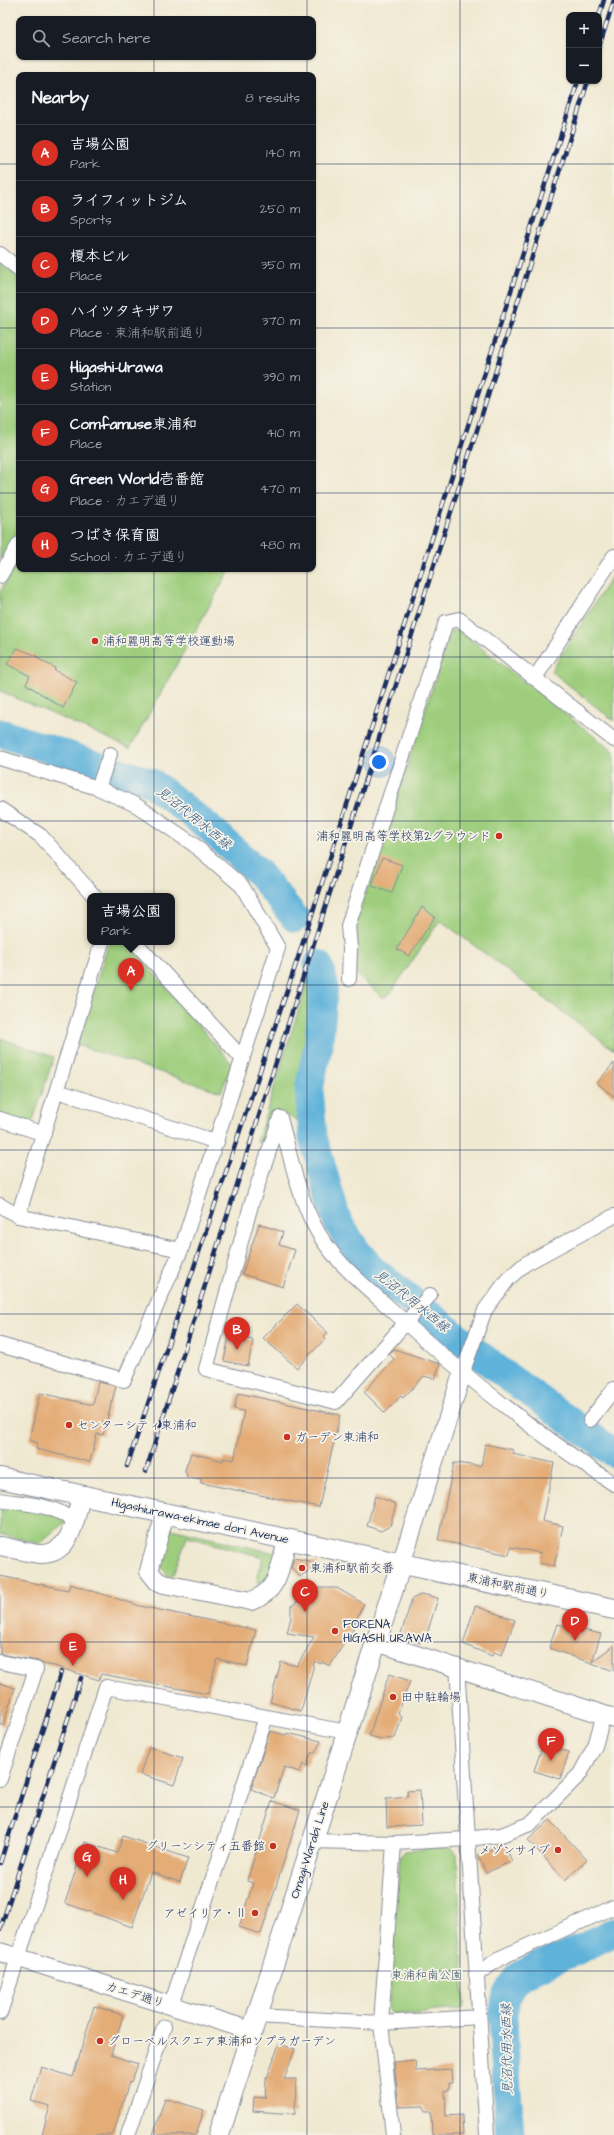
<!DOCTYPE html>
<meta charset="utf-8">
<style>
body{margin:0;font-family:"Architects Daughter","Klee One",sans-serif;background:#20242c;color:#f1f3f6}
.controls{position:absolute;right:12px;top:12px;display:grid;overflow:hidden;border-radius:8px;box-shadow:0 1px 3px #0004}
.controls button{width:36px;height:36px;display:grid;place-items:center;padding:0;border:0;border-bottom:1px solid #363941;background:#171b24;color:#f1f3f6;font:20px sans-serif}
.you{position:absolute;left:379px;top:762px;width:14px;height:14px;margin:-10px;border:3px solid #fff;border-radius:50%;background:#1a73e8;box-shadow:0 0 0 6px #1a73e833}
.badge{display:grid;place-items:center;width:26px;height:26px;border-radius:50%;background:#d93025;color:#fff;font-size:13px;font-weight:700}
.pin{position:absolute;translate:-50% -33px;filter:drop-shadow(0 1px 2px #0008)}
.pin::after{content:'';position:absolute;top:21px;width:14px;height:12px;background:inherit;clip-path:polygon(0 0,100% 0,50% 100%)}
.popup{position:absolute;left:87px;top:893px;width:88px;height:52px;box-sizing:border-box;display:grid;place-content:center;border-radius:8px;background:#171b24;filter:drop-shadow(0 1px 3px #0005);font-size:13px;white-space:nowrap;color:#9ea1a6}
.popup b{font-size:15px;color:#f1f3f6}
.popup::after{content:'';position:absolute;left:50%;top:100%;margin-left:-8px;border:8px solid transparent;border-top-color:#171b24}
.list{margin:0;padding:0;list-style:none}
h2{display:flex;justify-content:space-between;align-items:center;height:52px;margin:0;padding:0 16px;font-size:17px}
h2 small{font-size:13px;font-weight:400;color:#9ea1a6}
.list li{display:grid;grid-template-columns:26px 1fr auto;gap:12px;align-items:center;box-sizing:border-box;height:56px;padding:0 16px;border-top:1px solid #363941}
.list b{display:block;font-size:15px;white-space:nowrap}
.list p{margin:0;font-size:13px;white-space:nowrap;color:#9ea1a6}
.list em{font-size:13px;font-style:normal;color:#9ea1a6}
.icon{flex:none;width:22px;height:22px;fill:none;stroke:currentColor;stroke-width:2;stroke-linecap:round;stroke-linejoin:round}
.map{position:relative;flex:none;width:614px;height:2135px;overflow:hidden}
.search{position:absolute;background:#171b24;box-shadow:0 1px 3px #0004;left:16px;top:16px;width:300px;height:44px;display:flex;align-items:center;gap:10px;box-sizing:border-box;padding:0 14px;border-radius:8px;color:#9ea1a6;font-size:15px}
.panel{position:absolute;background:#171b24;box-shadow:0 1px 3px #0004;left:16px;top:72px;width:300px;height:500px;border-radius:8px}
.map>svg:first-child{display:block}
.green{fill:#9ece7d;stroke:#5c7e6e}
.lines{fill:none;stroke-linecap:round;stroke-linejoin:round}
.river{stroke:#5eb2da;stroke-width:29}
.building{fill:#e4ad78}
.minor-casing{stroke:#868c98;stroke-width:16}
.tertiary-casing{stroke:#868c98;stroke-width:20}
.secondary-casing{stroke:#868c98;stroke-width:22}
.minor{stroke:#fff;stroke-width:14}
.tertiary{stroke:#fff;stroke-width:18}
.secondary{stroke:#fff;stroke-width:20}
.rail-casing{stroke:#1b2f5e;stroke-width:4.5}
.rail{stroke:#f7f3e8;stroke-width:3;stroke-dasharray:9;stroke-linecap:butt}
.grid{fill:none;stroke:#1b2f5e;stroke-width:1;stroke-opacity:0.55}
.poi-dot{fill:#c8321e;stroke:#f7f3e8;stroke-width:1.5}
.labels{text-anchor:middle;dominant-baseline:central;stroke-width:3.5;stroke-linejoin:round;paint-order:stroke}
.poi-label{font-size:12px;fill:#1b2f5e;stroke:#f7f3e8;text-anchor:start}
.street-label{font-size:12px;fill:#1b2f5e;stroke:#f7f3e8}
.park-label{font-size:12px;fill:#3c5766;stroke:#f7f3e8}
.water-label{font-size:13px;font-style:italic;fill:#2f5683;stroke:#f7f3e8}
</style>
<div class="map">
<svg width="614" height="2135" viewBox="0 0 614 2135">
<rect width="100%" height="100%" fill="#f7f3e8"/>
<filter id="ink" filterUnits="userSpaceOnUse"><feTurbulence type="fractalNoise" baseFrequency=".025" numOctaves="2"/><feDisplacementMap in="SourceGraphic" scale="8" xChannelSelector="R" yChannelSelector="G"/><feConvolveMatrix kernelMatrix="1 2 1 2 8 2 1 2 1" color-interpolation-filters="sRGB"/></filter>
<filter id="wash" filterUnits="userSpaceOnUse"><feTurbulence type="fractalNoise" baseFrequency=".012" numOctaves="4" result="noise"/><feDisplacementMap in="SourceGraphic" scale="16" xChannelSelector="R" yChannelSelector="G"/><feGaussianBlur stdDeviation="0.9" result="paint"/><feColorMatrix in="noise" values="0 0 0 0 0 0 0 0 0 0 0 0 0 0 0 0 0 1.4 0 .05"/><feComposite in="paint" operator="in"/></filter>
<g filter="url(#wash)">
<rect width="100%" height="100%" fill="#f0e9d2"/>
<path class="green" d="M0,263L19,278V528L0,560Z
M19,559V569H230L130,748L0,691V592Z
M614,573V721L551,671Z
M457,629L614,752V1050L440,920L390,994L383,998L355,973L358,946L357,920L451,631Z
M109,942H127L232,1064L221,1092L77,1045Z
M308,980C320,997 303,1041 301,1062C299,1081 297,1102 299,1121L276,1111L264,1143L257,1142Z
M0,1038L54,1057L33,1120L27,1123L0,1114Z
M0,1504L52,1514L66,1521L40,1544L0,1534Z
M171,1529L279,1554L274,1575L258,1584L257,1578L263,1557L187,1537L173,1575L170,1578L160,1566Z
M451,1848L457,1855L464,2004L461,2009L393,2015L388,2010L400,1856L405,1851Z"/>
<g class="lines">
<path class="river" d="M0,733L152,783L212,830L259,873L295,918
M318,964L324,984L319,1042L309,1089L313,1137L337,1221L358,1253L372,1269L500,1371L614,1453
M510,2135L504,2044L503,2014L507,1993L518,1977L534,1968L576,1951L614,1932"/>
</g>
<g id="blocks">
<path class="building" d="M17,648L37,656V658L55,668L54,670L77,682L63,708L26,684L30,676L7,664Z
M382,858L402,865L392,893L372,886Z
M422,907L435,917L409,956L397,949Z
M614,1063V1097L597,1083Z
M259,1224L283,1232L279,1245L295,1250L283,1287L242,1274Z
M297,1304L328,1333L324,1336L326,1338L297,1368L263,1338Z
M229,1336L253,1340L248,1366L224,1361Z
M394,1349L440,1364L435,1379L424,1376L403,1398L401,1396L385,1413L364,1392L394,1359L389,1354Z
M98,1382L116,1386L103,1435L97,1434L90,1462L36,1449L38,1443L29,1440L40,1393L93,1405Z
M238,1393L340,1415L319,1507L201,1483V1479L187,1477L185,1470L191,1453L223,1461V1458L234,1460L244,1411L234,1409Z
M485,1444L514,1450L513,1454L554,1463L542,1521L563,1526L554,1566L539,1563L541,1553L511,1547L509,1555L438,1540L454,1463L481,1466Z
M375,1496L396,1504L390,1526L381,1531L367,1526Z
M294,1558L319,1563L300,1577L291,1567Z
M0,1576L68,1590L70,1584L140,1606L256,1630L247,1666L217,1659L208,1694L101,1674L99,1680L54,1666L43,1664L38,1661L0,1654Z
M318,1588H337L364,1604L354,1623L356,1624L330,1666L322,1662L321,1664L315,1661L301,1711L270,1702L281,1662L297,1666L314,1637L287,1633L291,1617V1606Z
M422,1594L438,1598L427,1634L423,1633L420,1643L400,1637L412,1599Z
M475,1606L515,1620L502,1655L494,1652L492,1656L463,1644Z
M557,1624L601,1634L592,1662L614,1645V1671L549,1648Z
M389,1674L410,1681L398,1714L402,1717L395,1738L382,1739L369,1736Z
M0,1683L15,1688L3,1725H0Z
M270,1731L286,1735L287,1733L321,1741L315,1753H311L307,1766L303,1764L300,1772L284,1767L274,1798L251,1789Z
M543,1744L569,1752L560,1779L534,1771Z
M149,1747L183,1758L174,1785L140,1774Z
M420,1790L422,1825L387,1827L386,1799L408,1797L407,1791Z
M272,1801L300,1810L261,1934L239,1927L253,1883L247,1881Z
M550,1820L587,1860L565,1880L528,1840Z
M123,1836L188,1858L180,1882L151,1872L132,1927L65,1903L85,1842L117,1853Z
M504,1843L512,1861L486,1873L478,1855Z
M94,2006L123,2015L111,2055L138,2064L131,2083L129,2082L113,2135H42L50,2106L31,2101L41,2067L73,2077Z
M279,2044L295,2049L284,2079H296L295,2114L253,2111L254,2097L265,2098L266,2078H267Z
M415,2060L416,2071L451,2069L452,2083H449V2090L445,2091L446,2116L462,2115L463,2135H432L431,2112H425L424,2106L399,2107L394,2062Z
M165,2098L204,2110L196,2135H153Z"/>
</g>
</g>
<g filter="url(#ink)">
<use href="#blocks" fill-opacity="0" stroke="#868c98" stroke-width="1"/>
<g class="lines">
<g class="minor-casing">
<path id="minor" d="M0,254L19,269
M0,576L19,544
M535,678L614,556
M0,758L98,788L136,805L193,844L242,886L278,948L181,1250L124,1380L0,1345
M98,788L110,754
M0,809L41,836L94,896
M135,942L243,1059
M349,979L350,948L348,926L446,622L459,619L614,740
M57,1091L217,1142
M280,1118L251,1205L206,1369L336,1402L430,1295
M280,1118C290,1154 297,1192 314,1225C330,1257 357,1279 384,1303C455,1369 533,1431 614,1484
M0,1119L44,1134
M0,1205L18,1216L181,1250
M18,1216L102,942
M463,1371L485,1310L508,1279L525,1264L614,1216
M590,1420L614,1389
M0,1500C22,1504 63,1504 74,1525
M0,1662L36,1669L0,1779
M457,1666L487,2135
M312,1841L394,1843L467,1839L501,1835L530,1824L580,1774L595,1746L604,1714
M476,1975L500,1958L614,1907
M171,2005L266,1717
M0,2013L106,1687L347,1732
M257,2016L381,2023L479,2017
M128,2135L164,2027
M393,2135L381,2023L394,1843"/>
</g>
<g class="tertiary-casing">
<path id="tertiary" d="M165,1514L149,1571L157,1581L164,1584L251,1601C280,1591 280,1566 287,1540
M0,1546C13,1548 27,1553 40,1554C71,1556 76,1517 81,1496
M401,1564L463,1371
M376,1642L614,1718
M0,1952L252,2031"/>
</g>
<g class="secondary-casing">
<path id="secondary" d="M0,1478L614,1609
M219,2135L401,1564"/>
</g>
<use href="#minor" class="minor"/>
<use href="#tertiary" class="tertiary"/>
<use href="#secondary" class="secondary"/>
<g class="rail-casing">
<path id="rail" d="M599,16L604,0
M599,47L614,0
M127,1466L298,958L578,81
M146,1471L588,81
M0,1863L61,1672
M0,1930L81,1678"/>
</g>
<use href="#rail" class="rail"/>
</g>
</g>
<path class="grid" d="M154,0V19M307,0V19M460,0V2135M154,57V75M307,57V75M0,164H19M313,164H614M0,328H19M313,328H614M0,493H19M313,493H614M154,569V2135M307,569V2135M0,657H614M0,821H614M0,985H614M0,1150H614M0,1314H614M0,1478H614M0,1642H614M0,1807H614M0,1971H614"/>
<g class="poi-dot">
<circle cx="95" cy="641" r="4"/>
<circle cx="499" cy="836" r="4"/>
<circle cx="69" cy="1425" r="4"/>
<circle cx="287" cy="1437" r="4"/>
<circle cx="302" cy="1568" r="4"/>
<circle cx="335" cy="1631" r="4"/>
<circle cx="393" cy="1697" r="4"/>
<circle cx="273" cy="1846" r="4"/>
<circle cx="558" cy="1850" r="4"/>
<circle cx="255" cy="1913" r="4"/>
<circle cx="100" cy="2041" r="4"/>
</g>
<g class="labels">
<g class="poi-label">
<text x="103" y="641">浦和麗明高等学校運動場</text>
<text x="491" y="836" text-anchor="end">浦和麗明高等学校第2グラウンド</text>
<text x="77" y="1425">センターシティ東浦和</text>
<text x="295" y="1437">ガーデン東浦和</text>
<text x="310" y="1568">東浦和駅前交番</text>
<text x="343" y="1624">FORENA<tspan x="343" dy="14">HIGASHI URAWA</tspan></text>
<text x="401" y="1697">田中駐輪場</text>
<text x="265" y="1846" text-anchor="end">グリーンシティ五番館</text>
<text x="550" y="1850" text-anchor="end">メゾンサイブ</text>
<text x="247" y="1913" text-anchor="end">アゼイリア・Ⅱ</text>
<text x="108" y="2041">グローベルスクエア東浦和ソプラガーデン</text>
</g>
<g class="street-label">
<text transform="translate(200 1521) rotate(12)">Higashiurawa-ekimae dori Avenue</text>
<text transform="translate(508 1586) rotate(12)">東浦和駅前通り</text>
<text transform="translate(310 1850) rotate(-72)">Omagi-Warabi Line</text>
<text transform="translate(135 1995) rotate(17)">カエデ通り</text>
</g>
<g class="park-label">
<text x="427" y="1975">東浦和南公園</text>
</g>
<g class="water-label">
<text transform="translate(194 818) rotate(39)">見沼代用水西縁</text>
<text transform="translate(412 1301) rotate(39)">見沼代用水西縁</text>
<text transform="translate(507 2049) rotate(-91)">見沼代用水西縁</text>
</g>
</g>
</svg>
<div class="controls">
<button>+</button>
<button>−</button>
</div>
<div class="you"></div>
<div class="pin badge" style="left:131px;top:991px">A</div>
<div class="popup"><b>吉場公園</b>Park</div>
<div class="pin badge" style="left:237px;top:1350px">B</div>
<div class="pin badge" style="left:305px;top:1612px">C</div>
<div class="pin badge" style="left:575px;top:1641px">D</div>
<div class="pin badge" style="left:73px;top:1666px">E</div>
<div class="pin badge" style="left:551px;top:1761px">F</div>
<div class="pin badge" style="left:87px;top:1877px">G</div>
<div class="pin badge" style="left:123px;top:1900px">H</div>
<div class="search"><svg class="icon" aria-label="search" viewBox="0 0 24 24"><circle cx="10" cy="10" r="6"/><path d="M15 15l6 6"/></svg>Search here</div>
<section class="panel">
<h2>Nearby<small>8 results</small></h2>
<ul class="list">
<li><span class="badge">A</span><div><b>吉場公園</b><p>Park</p></div><em>140 m</em></li>
<li><span class="badge">B</span><div><b>ライフィットジム</b><p>Sports</p></div><em>250 m</em></li>
<li><span class="badge">C</span><div><b>榎本ビル</b><p>Place</p></div><em>350 m</em></li>
<li><span class="badge">D</span><div><b>ハイツタキザワ</b><p>Place · 東浦和駅前通り</p></div><em>370 m</em></li>
<li><span class="badge">E</span><div><b>Higashi-Urawa</b><p>Station</p></div><em>390 m</em></li>
<li><span class="badge">F</span><div><b>Comfamuse東浦和</b><p>Place</p></div><em>410 m</em></li>
<li><span class="badge">G</span><div><b>Green World壱番館</b><p>Place · カエデ通り</p></div><em>470 m</em></li>
<li><span class="badge">H</span><div><b>つばき保育園</b><p>School · カエデ通り</p></div><em>480 m</em></li>
</ul>
</section>
</div>
